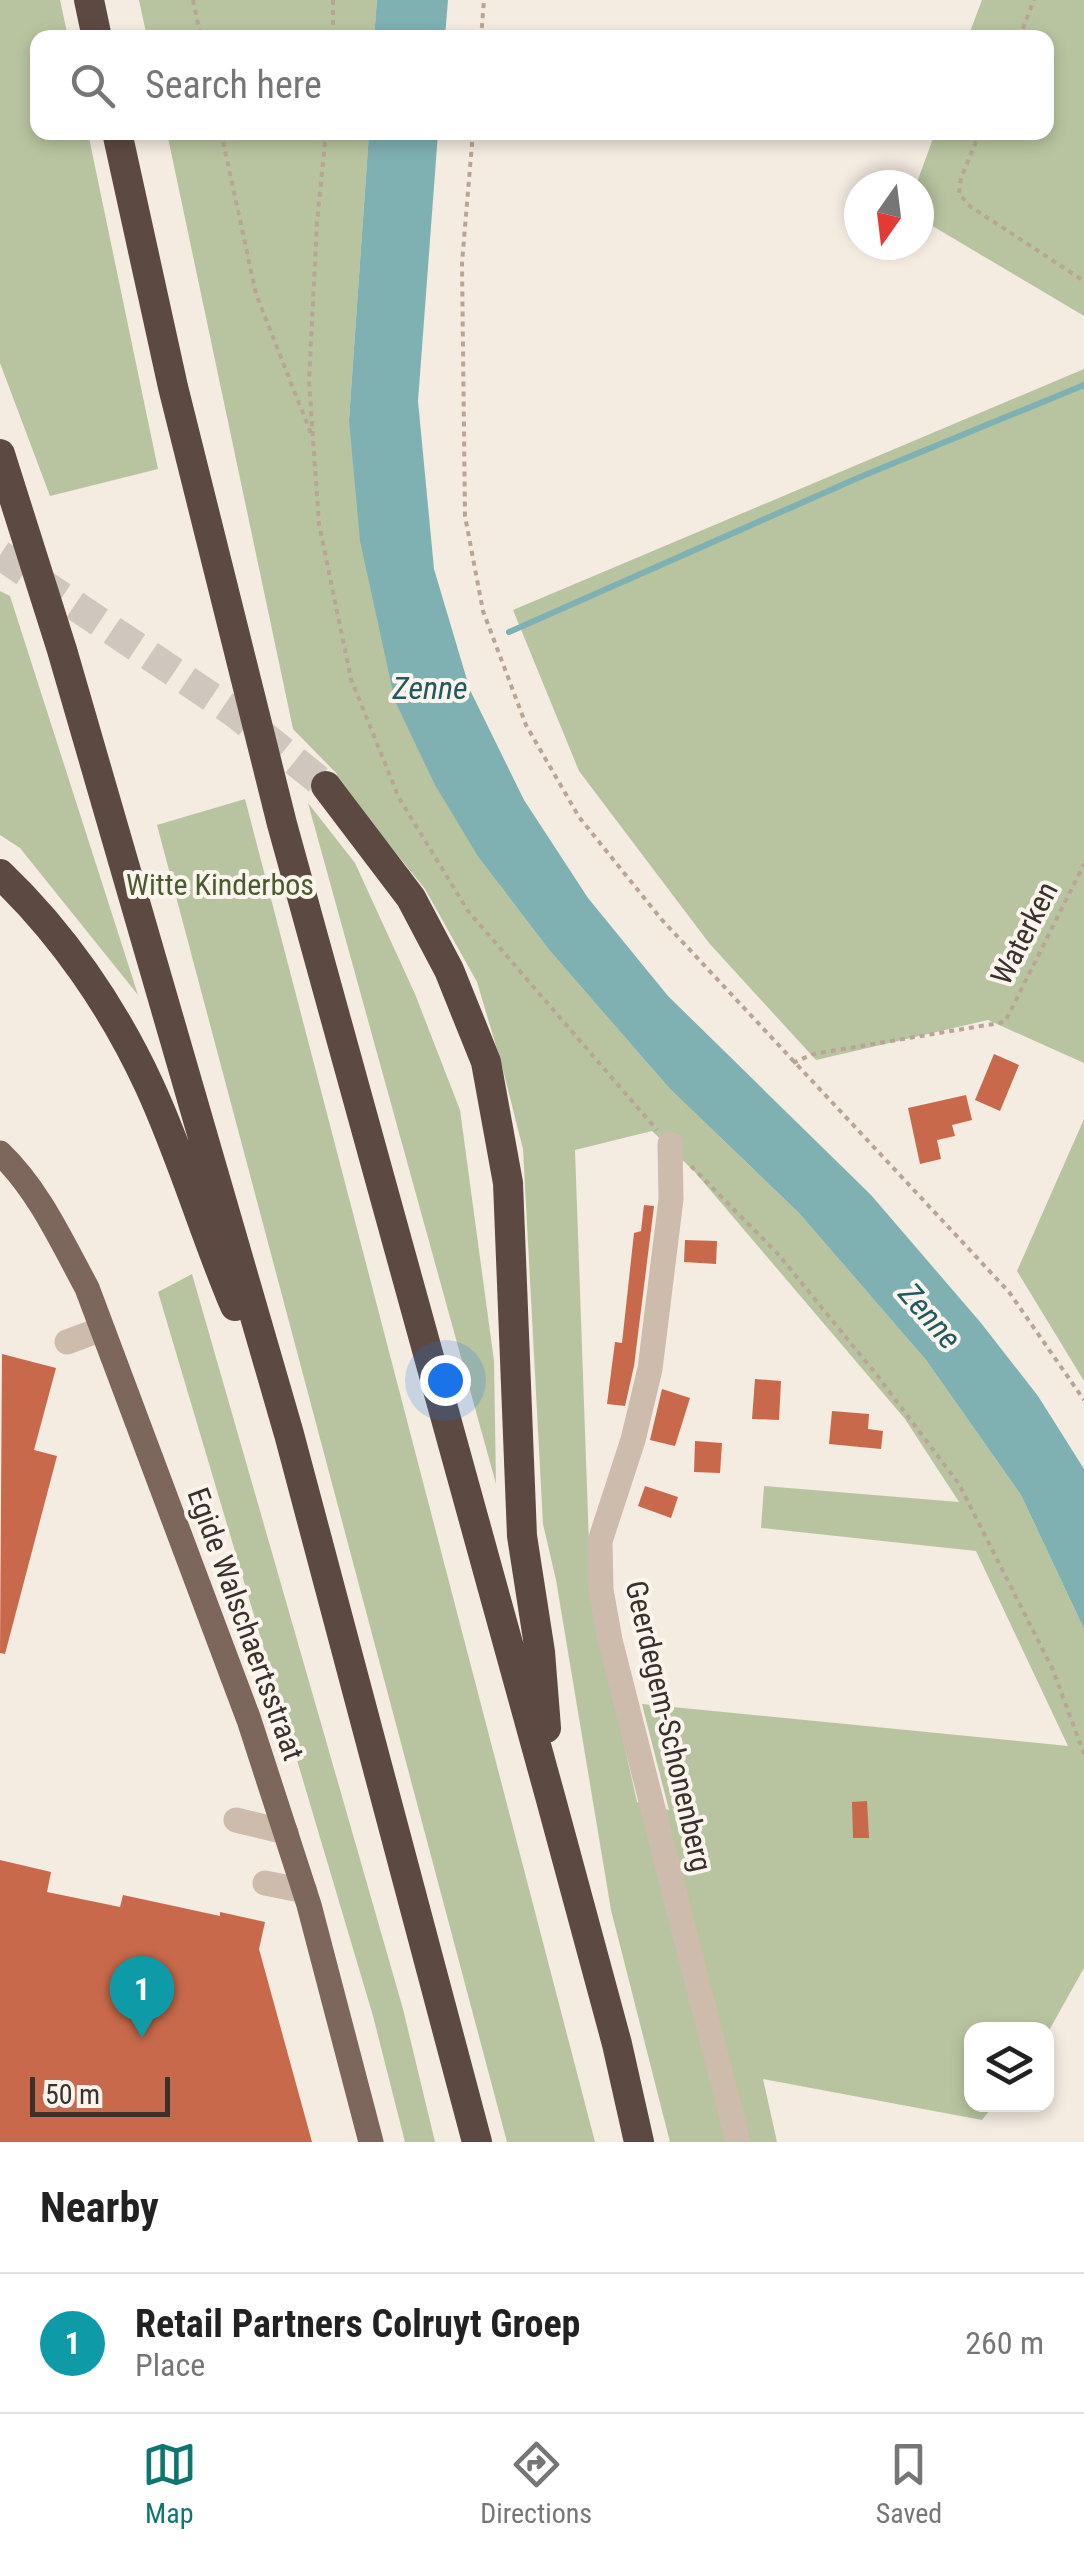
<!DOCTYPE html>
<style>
body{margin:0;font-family:"Roboto Condensed",sans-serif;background:#f6f6f6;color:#222}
.controls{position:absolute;right:30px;bottom:30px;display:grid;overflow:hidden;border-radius:20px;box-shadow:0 5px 15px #0003}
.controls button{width:90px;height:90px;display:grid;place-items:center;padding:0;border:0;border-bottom:2px solid #e0e0e0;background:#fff;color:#222;font:50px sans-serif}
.compass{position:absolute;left:844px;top:170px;width:90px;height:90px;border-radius:50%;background:#fff;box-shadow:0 5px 15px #0003;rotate:194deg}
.scale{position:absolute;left:30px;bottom:25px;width:140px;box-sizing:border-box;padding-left:10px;border:5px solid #3b302b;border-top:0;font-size:28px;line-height:35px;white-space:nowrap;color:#3b302b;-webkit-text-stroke:8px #fbf5ee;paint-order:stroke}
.you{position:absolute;left:445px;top:1380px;width:35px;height:35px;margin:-25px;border:8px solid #fff;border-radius:50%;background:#1a73e8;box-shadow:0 0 0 15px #1a73e833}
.badge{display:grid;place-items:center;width:65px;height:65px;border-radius:50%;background:#0f766e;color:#fff;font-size:32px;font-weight:700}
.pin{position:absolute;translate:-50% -82px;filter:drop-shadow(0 2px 5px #0008)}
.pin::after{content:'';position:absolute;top:52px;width:35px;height:30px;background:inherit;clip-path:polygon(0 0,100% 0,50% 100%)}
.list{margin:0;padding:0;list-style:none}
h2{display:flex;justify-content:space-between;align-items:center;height:130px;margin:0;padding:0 40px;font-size:42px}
h2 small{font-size:32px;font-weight:400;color:#767676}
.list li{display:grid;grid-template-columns:65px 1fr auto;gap:30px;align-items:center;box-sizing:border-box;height:140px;padding:0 40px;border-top:2px solid #e0e0e0}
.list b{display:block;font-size:38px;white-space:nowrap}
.list p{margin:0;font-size:32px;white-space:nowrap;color:#767676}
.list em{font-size:32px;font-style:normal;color:#767676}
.icon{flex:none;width:55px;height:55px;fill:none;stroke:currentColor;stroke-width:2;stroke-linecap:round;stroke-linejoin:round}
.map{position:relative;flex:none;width:1084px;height:2142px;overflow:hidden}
.search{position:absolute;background:#fff;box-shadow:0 5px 15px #0003;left:30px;right:30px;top:30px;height:110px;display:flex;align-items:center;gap:25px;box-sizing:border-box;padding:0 35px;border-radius:20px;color:#767676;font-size:38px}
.sheet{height:270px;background:#fff}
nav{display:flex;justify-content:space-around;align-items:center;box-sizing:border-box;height:140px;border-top:2px solid #e0e0e0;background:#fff;font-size:28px;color:#767676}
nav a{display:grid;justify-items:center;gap:5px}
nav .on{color:#0f766e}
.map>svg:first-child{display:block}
.green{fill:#b8c4a0;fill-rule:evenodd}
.water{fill:#7fb0b2}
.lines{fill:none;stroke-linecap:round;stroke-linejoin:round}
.stream{stroke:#7fb0b2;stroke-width:6}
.building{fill:#c8694b}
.highway-tunnel{stroke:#cfc6bd;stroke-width:30;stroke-dasharray:30 15;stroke-linecap:butt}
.path{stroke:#b9a596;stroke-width:4;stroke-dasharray:5 5;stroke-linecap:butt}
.minor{stroke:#cdbbac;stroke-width:25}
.major{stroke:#7d675c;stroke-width:25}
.highway{stroke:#5c4a42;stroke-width:30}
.labels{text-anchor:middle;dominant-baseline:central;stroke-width:8;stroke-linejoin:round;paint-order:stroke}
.park-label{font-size:30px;fill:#4a5a2e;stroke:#fbf5ee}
.street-label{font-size:30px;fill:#3b302b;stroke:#fbf5ee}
.water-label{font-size:32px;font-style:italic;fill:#1f5a5e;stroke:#fbf5ee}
</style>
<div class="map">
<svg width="1084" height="2142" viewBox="0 0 1084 2142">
<rect width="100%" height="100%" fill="#f4ebe1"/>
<path class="green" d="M0,0H60L68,37L38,38V132L88,133L158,469L50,496L0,363Z
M139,0H377L374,37H147Z
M982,0H1084V316L919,218V185H916L935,133L1046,132V38L968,37Z
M167,133H369L349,420L479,858L550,951L670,1089L799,1213L926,1360L1021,1495L1084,1629V1968L1047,2034L1046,2030H972V2104L994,2105L982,2120L763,2079L777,2142H670L611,1910L556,1580L543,1524L523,1149L502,1066L477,982L425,889L335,778L337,774L293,729ZM652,1131L694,1171L905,1419L959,1502L764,1486L761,1528L976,1551L1068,1746L642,1704L669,1810L637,1802L595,1614L590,1573L575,1150Z
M1084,369V1063L988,1020L816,1060L709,943L579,771L513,610Z
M0,591L10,596L138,995L20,848L0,835Z
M245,799L595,2142H507L157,825Z
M308,803L355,863L415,994L460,1110L494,1361L496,1484Z
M1084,1119V1381L1017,1271Z
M192,1274L403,2009L435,2142H405L373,2016L158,1292Z"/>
<path class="water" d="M377,0H448L445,37H374Z
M369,133H438L418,401L434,569L470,690L524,800L588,898L668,996L871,1195L981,1323L1038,1396L1084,1469V1629L1021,1495L926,1360L799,1213L670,1089L550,951L479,858L435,785L395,701L360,541L349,420Z"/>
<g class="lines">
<path class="stream" d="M509,632L860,477L1084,385"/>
</g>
<path class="building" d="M994,1054L1019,1065L1000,1111L975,1100Z
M966,1095L972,1120L952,1125L955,1136L937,1140L941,1159L920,1164L908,1108Z
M644,1205L654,1206L634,1366L625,1406L607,1404L615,1342L622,1343L634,1233L641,1231Z
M685,1240L717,1241L716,1264L684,1262Z
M2,1354L56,1368L34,1450L57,1456L5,1654L0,1653Z
M755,1379L781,1381L779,1420L752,1419Z
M662,1389L690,1398L675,1446L650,1440Z
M832,1411L869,1414L868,1429L883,1431L881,1449L829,1444Z
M695,1441L722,1443L720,1473L694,1472Z
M645,1486L678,1497L671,1518L638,1506Z
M867,1801L869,1838H853L852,1802Z
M0,1860L51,1872L47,1892L120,1907L123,1895L220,1916V1912L265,1922L259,1949L312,2142H0Z"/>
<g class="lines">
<path class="highway-tunnel" d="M0,555L235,713L326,786"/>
<path class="path" d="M193,0L201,38
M333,0V38
M481,38L484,0
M1019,38L1034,0
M221,132L256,294L312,436
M326,132L317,223L309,381L319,524L351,679L399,798L468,911L657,1130
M473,132L462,263L465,516L483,611L526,725L579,817L662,920L1009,1292L1084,1400
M980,132L961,178L959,194L971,207L1084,281
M793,1063L813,1054L1005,1022L1084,864
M691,1166L778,1254L876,1374L959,1484L1053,1670L1084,1754"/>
<path class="minor" d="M670,1144L671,1199L650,1369L633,1440L600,1541L601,1590L610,1640L738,2142
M67,1342L102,1329
M236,1820L286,1832
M265,1883L305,1891"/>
<path class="major" d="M0,1153C38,1189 62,1242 87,1288L249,1720L309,1905L371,2142"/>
<path class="highway" d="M89,0L97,38
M117,132L173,387L282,824L550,1796L617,2044L639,2142
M0,454L62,650L289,1434L477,2142
M326,786L411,898L449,970L486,1062L508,1183L522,1536L540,1652L546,1728
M0,874C62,933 113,1007 149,1085C182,1156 204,1233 235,1306"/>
</g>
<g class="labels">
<g class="park-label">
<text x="220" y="884">Witte Kinderbos</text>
</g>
<g class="street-label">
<text transform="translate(1024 933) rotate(-63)">Waterken</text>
<text transform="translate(246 1624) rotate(70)">Egide Walschaertsstraat</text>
<text transform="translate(669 1726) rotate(77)">Geerdegem-Schonenberg</text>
</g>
<g class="water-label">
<text x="430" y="688">Zenne</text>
<text transform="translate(930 1316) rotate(49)">Zenne</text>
</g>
</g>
</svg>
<div class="controls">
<button><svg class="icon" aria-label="layers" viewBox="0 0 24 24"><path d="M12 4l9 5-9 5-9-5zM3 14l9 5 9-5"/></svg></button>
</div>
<svg class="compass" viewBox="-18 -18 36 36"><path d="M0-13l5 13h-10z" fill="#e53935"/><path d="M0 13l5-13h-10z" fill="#767676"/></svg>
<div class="scale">50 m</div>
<div class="you"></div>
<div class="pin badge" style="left:142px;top:2038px;background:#0f9aa8">1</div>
<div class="search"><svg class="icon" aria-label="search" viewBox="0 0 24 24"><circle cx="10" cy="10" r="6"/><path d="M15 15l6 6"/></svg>Search here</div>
</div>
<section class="sheet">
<h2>Nearby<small></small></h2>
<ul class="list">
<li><span class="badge" style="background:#0f9aa8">1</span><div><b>Retail Partners Colruyt Groep</b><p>Place</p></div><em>260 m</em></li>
</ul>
</section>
<nav>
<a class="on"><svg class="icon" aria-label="map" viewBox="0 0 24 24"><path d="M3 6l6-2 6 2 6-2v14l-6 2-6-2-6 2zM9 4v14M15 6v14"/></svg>Map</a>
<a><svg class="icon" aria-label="directions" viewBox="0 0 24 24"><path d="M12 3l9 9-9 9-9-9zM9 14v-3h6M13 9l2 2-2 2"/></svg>Directions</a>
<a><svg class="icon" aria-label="saved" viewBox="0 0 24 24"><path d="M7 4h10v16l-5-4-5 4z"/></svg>Saved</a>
</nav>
